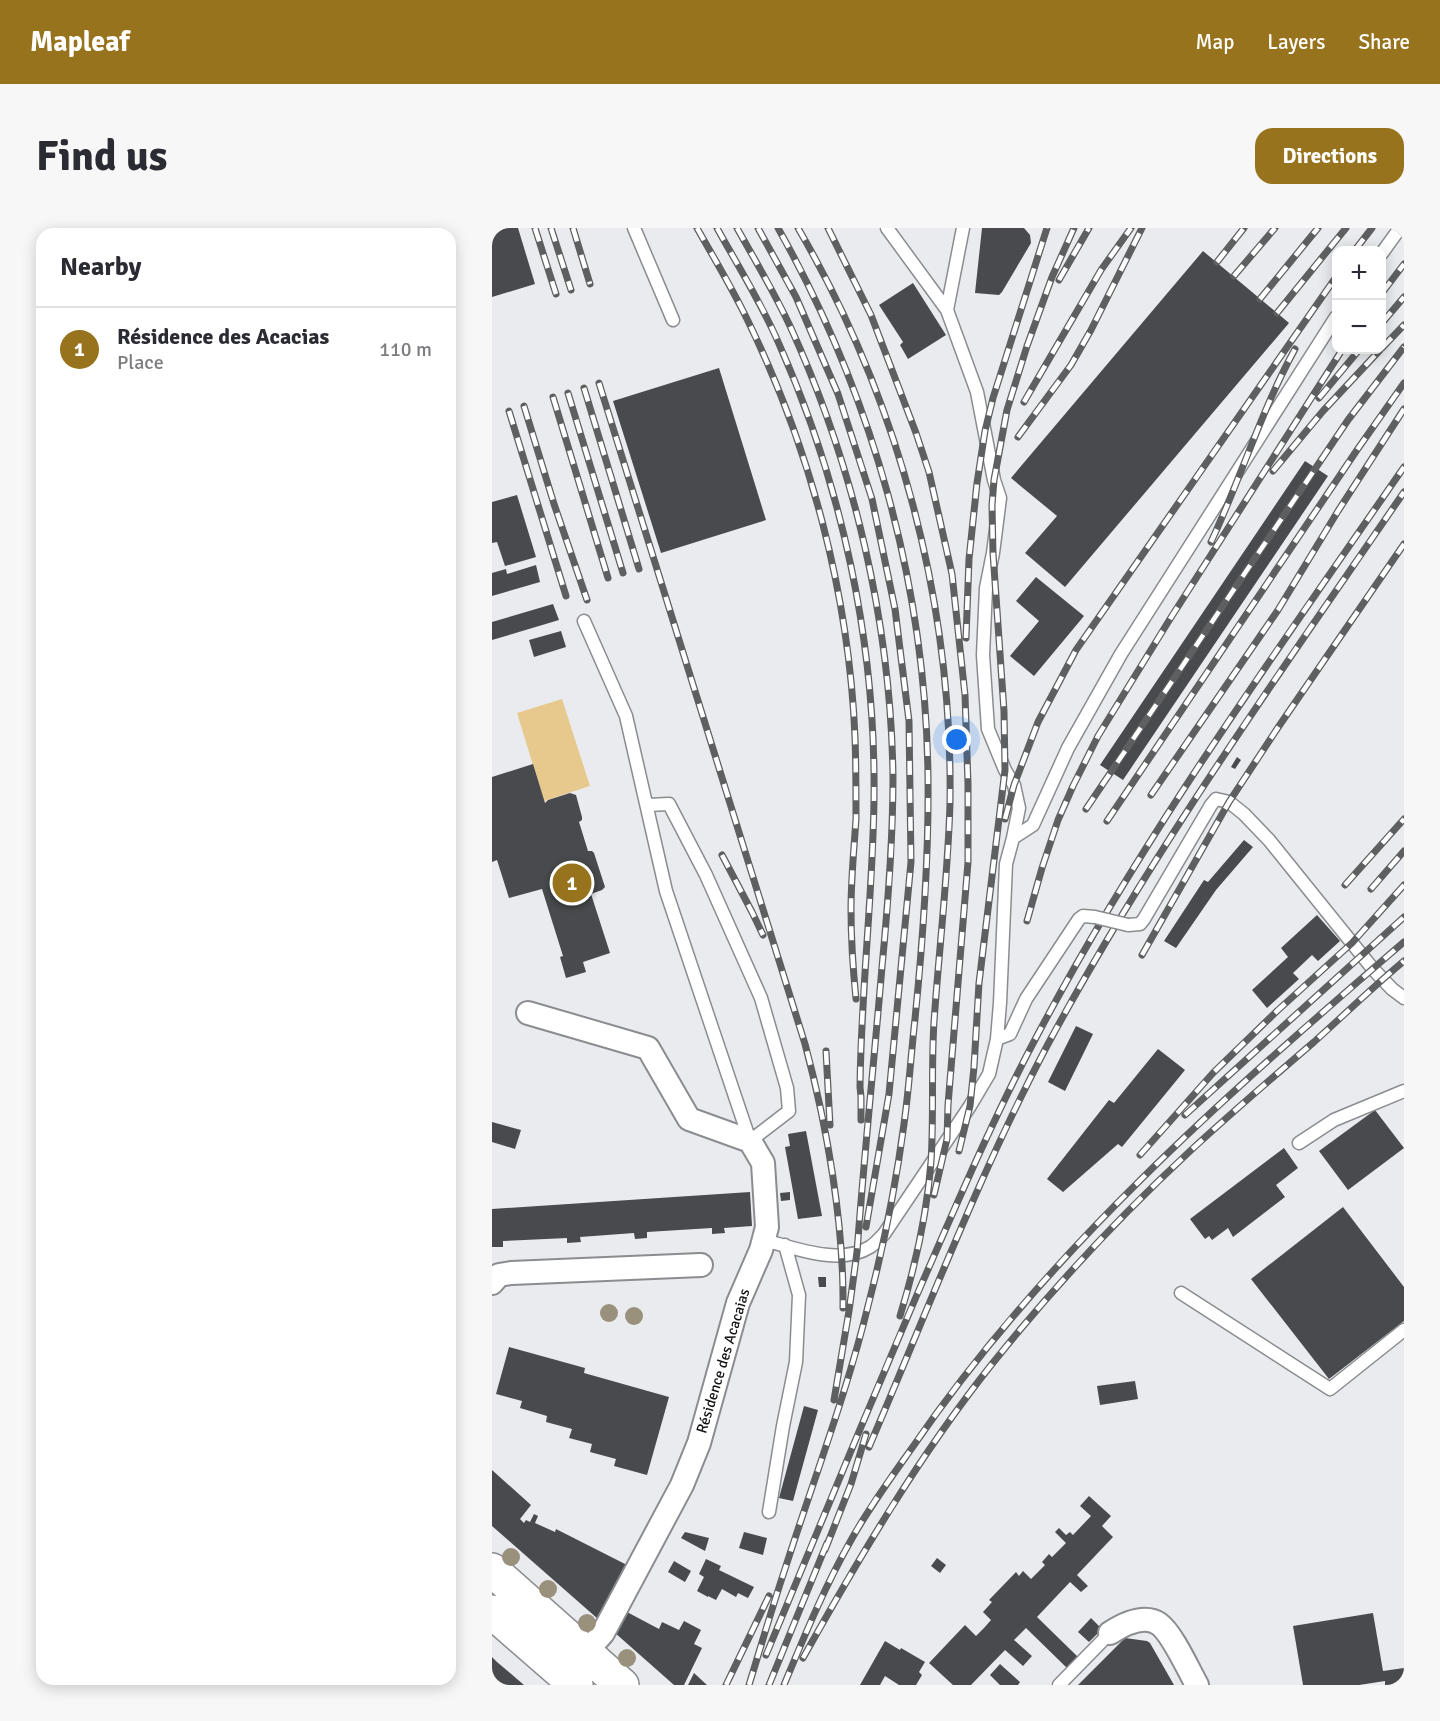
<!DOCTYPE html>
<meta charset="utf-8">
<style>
body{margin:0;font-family:Signika,sans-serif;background:#f7f7f7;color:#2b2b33}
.controls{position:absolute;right:18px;top:18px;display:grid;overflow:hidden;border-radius:12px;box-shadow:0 3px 15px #0003}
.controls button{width:54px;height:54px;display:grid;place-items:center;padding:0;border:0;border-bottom:2px solid #e1e1e2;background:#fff;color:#2b2b33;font:30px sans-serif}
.you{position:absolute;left:465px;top:512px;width:21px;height:21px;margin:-15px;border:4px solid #fff;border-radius:50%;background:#1a73e8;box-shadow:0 0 0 9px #1a73e833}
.badge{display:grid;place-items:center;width:39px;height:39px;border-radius:50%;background:#98731d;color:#fff;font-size:20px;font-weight:700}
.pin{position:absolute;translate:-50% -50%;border:3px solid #fff;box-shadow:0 2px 6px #0006}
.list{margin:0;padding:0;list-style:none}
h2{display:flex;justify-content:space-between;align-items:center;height:78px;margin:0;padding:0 24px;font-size:26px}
h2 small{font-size:20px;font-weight:400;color:#7c7c81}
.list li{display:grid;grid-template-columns:39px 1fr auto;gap:18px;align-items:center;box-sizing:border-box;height:84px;padding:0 24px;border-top:2px solid #e1e1e2}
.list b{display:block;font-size:22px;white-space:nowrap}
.list p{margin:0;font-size:20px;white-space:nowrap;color:#7c7c81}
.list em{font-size:20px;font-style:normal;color:#7c7c81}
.map{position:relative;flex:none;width:912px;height:1457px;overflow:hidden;border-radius:18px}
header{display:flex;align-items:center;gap:36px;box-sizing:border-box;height:84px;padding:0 30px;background:#98731d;color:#fff}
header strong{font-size:28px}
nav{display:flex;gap:33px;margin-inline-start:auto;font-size:21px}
.intro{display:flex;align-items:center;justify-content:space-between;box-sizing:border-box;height:144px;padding:0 36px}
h1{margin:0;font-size:42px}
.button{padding:15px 27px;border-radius:18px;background:#98731d;color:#fff;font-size:21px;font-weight:700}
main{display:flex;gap:36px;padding:0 36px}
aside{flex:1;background:#fff;border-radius:18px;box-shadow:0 3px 15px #0003}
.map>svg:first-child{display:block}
.green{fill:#e7c98e}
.building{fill:#484a4d}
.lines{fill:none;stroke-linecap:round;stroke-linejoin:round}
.service-casing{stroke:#8a8c8f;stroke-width:15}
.minor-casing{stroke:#8a8c8f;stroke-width:26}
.primary-casing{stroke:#8a8c8f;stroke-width:36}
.service{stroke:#fff;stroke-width:12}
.minor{stroke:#fff;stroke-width:22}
.primary{stroke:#fff;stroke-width:33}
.rail-casing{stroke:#5e5f61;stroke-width:7}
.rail{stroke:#fff;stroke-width:4.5;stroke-dasharray:14;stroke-linecap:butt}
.service-bridge-casing{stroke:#8a8c8f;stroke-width:15;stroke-linecap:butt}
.service-bridge{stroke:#fff;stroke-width:12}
.tree{fill:#9a917d}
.labels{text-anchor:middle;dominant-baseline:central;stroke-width:6;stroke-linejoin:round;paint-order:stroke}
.street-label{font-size:15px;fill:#131315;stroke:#fff}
</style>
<header>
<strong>Mapleaf</strong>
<nav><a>Map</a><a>Layers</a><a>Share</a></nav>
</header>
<div class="intro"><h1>Find us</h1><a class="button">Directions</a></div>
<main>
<aside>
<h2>Nearby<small></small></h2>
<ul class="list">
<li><span class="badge">1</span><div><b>Résidence des Acacias</b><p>Place</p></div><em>110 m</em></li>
</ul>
</aside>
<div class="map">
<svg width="912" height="1457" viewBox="0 0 912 1457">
<rect width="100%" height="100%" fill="#e9ebef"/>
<path class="green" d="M70,471L98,558L52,573L25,485Z"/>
<path class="building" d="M0,0H26L43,56L0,69Z
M490,0H532L538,7L539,15L510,64L507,67L483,65Z
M711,23L797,95L573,359L533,325L565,288L519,250Z
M421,55L454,107L416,131L408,117L411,114L387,77Z
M227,140L274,292L169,325L121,173Z
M813,233L836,248L631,552L608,537Z
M25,267L44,329L13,338L5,314L0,315V274Z
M44,337L48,354L0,368V345L14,341L15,346Z
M544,349L592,388L542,448L518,428L547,393L524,373Z
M61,376L67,392L0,412V394Z
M69,403L74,419L42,429L37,412Z
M745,529L749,532L743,541L739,539Z
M41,536L53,575L56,572L78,565L84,567L90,589V592L87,594L96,623H100L102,625L113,659L110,662L99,666L118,725L91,734L94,744L74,750L68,729L71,728L50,661L17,670L5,632L0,634V549Z
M752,612L761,619L724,662L684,720L672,713L712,652L716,654Z
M825,687L848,713L826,733L820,727L801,745L807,751L775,780L760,762L796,729L789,720Z
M584,798L601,806L573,863L556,854Z
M666,821L693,842L630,919L626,916L571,964L555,951L617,872L622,875Z
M883,882L912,920L856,962L827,923Z
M0,894L29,902L23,921L0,914Z
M314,903L330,988L306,991L293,919L298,918L296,906Z
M792,920L806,940L784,957L793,969L741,1009L736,1000L720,1012L717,1008L713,1011L698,991Z
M258,964L260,998L232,1000L233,1005L220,1006V1000L155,1004V1010L143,1011L142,1005L88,1009L89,1014L75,1015V1010L11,1013V1019H0V981Z
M298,964V972L289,973L288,965Z
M851,979L912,1059V1093L837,1151L759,1051Z
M326,1049H334V1059H327Z
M17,1119L93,1140L92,1145L177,1169L155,1247L122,1238L124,1231L98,1224L100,1216L77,1210L80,1201L54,1194L55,1188L28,1180L30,1173L4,1166Z
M643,1153L646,1171L608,1177L605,1158Z
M312,1178L326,1182L301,1273L287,1270Z
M0,1242L39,1277L28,1291L32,1295L34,1292L38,1294L42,1286L46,1288L43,1295L63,1304L64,1301L135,1337L106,1391L0,1298Z
M597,1268L619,1288L610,1298L621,1309L585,1347L596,1358L589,1364L578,1354L545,1389L586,1429L575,1440L534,1400L522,1412L540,1428L531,1438L513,1422L479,1457H461L437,1435L473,1397L484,1408L492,1400L499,1392L491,1384L500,1374L497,1372L524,1344L527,1348L531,1343L539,1351L553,1337L550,1334L557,1326L560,1329L574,1315L563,1304L567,1300L574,1307L578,1304L581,1307L599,1288L588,1278Z
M193,1304L217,1310L213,1323L189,1310Z
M252,1304L275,1310L271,1327L247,1320Z
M445,1330L454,1337L448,1345L439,1338Z
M214,1331L229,1338L227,1342L262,1359L256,1370L246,1365L244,1369L230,1361L224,1372L216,1368V1369L205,1363L212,1349L207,1346Z
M182,1333L199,1343L193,1354L176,1344Z
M133,1383L167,1401L170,1394L187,1402L192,1393L209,1402L202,1416L210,1420L192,1457H182L122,1404Z
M881,1385L891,1443L912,1440V1457H893V1453L867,1457H811L801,1398Z
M599,1390L610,1401L597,1414L586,1404Z
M633,1410L655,1413L658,1415L682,1457H586Z
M393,1413L408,1422L409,1420L433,1434L427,1444L430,1447L424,1457H407L393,1448L388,1457H368Z
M0,1429L5,1434L32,1457H0Z
M508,1436L528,1454L526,1457H508L498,1447Z
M202,1445L215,1457H196Z"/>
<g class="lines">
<g class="service-casing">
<path id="service" d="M142,0L181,92
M395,0L455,82L485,164L502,252L508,270L501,325L494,360L491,427L496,501L513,542L522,557L527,580L521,610
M890,25L908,0
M455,82L471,0
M92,393L134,488L174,663L258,913L297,883L295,860L269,770L214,647L177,576L155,577
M636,697L648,696L652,691L719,577L724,571L737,574L752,586L777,612L881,741L900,761L912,770
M505,811L518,806L534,771L587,691L591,688L603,689
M807,915L842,892L912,863
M272,1012C303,1020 347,1038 378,1019C383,1016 388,1010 392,1006L478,878L497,846L505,811L508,775L514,636L521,610L541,597L576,520L629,426L844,89
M689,1065L838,1161L912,1102
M277,1284L291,1198L304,1134L307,1067L293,1017
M567,1457L618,1405"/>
</g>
<g class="minor-casing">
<path id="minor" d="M36,785L156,820L197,891L258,913L271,935L275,999L269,1022L246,1075L207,1215L190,1257L111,1405L94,1424
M0,1055L7,1047L19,1045L209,1037
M618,1405C632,1396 652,1386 667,1396C680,1405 697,1443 705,1457"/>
</g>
<g class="primary-casing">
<path id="primary" d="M0,1342L130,1457
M0,1384L84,1457"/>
</g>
<use href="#service" class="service"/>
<use href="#minor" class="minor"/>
<use href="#primary" class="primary"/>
<g class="rail-casing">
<path id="rail" d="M43,0L64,66
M59,0L79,62
M81,0L98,56
M205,0C222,30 240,60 255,91C318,220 357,365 363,509C364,536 364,563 364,591C362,621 359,651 359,681C359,711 361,741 364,771
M225,0C246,38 270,76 287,116C350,257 384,415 382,570C381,666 369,762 368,859L369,869V892
M245,0C263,32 282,64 298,98C362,238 399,395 401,549C401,613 396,676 390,739C382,834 372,929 365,1024L357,1083L342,1172
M266,0L304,69L346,166L380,271L403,381L417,493L419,634L397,866L374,999
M306,0C407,173 461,375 458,575C456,648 447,721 442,794C439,840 442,887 439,934C435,986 423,1039 408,1088
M336,0L379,87L424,205L437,244L460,346L473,467L476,556V634L456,877L455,911L442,967
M863,22L880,0
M725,34L752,0
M742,48L783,0
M567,52L597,0
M890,65L912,36
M768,71L826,0
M785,85L854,0
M890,95L912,69
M890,120L912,97
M107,155L313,816C335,898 352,995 351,1080
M92,160L147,341
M76,165L131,345
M61,169L116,350
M827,170L867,122
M532,174L609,42L639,0
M32,178L62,276L95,372
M17,183L74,368
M526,209L579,137L599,102L650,0
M781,243L831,183L888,122
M719,314C749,250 769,183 803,121
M474,410L477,331L485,255L493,203L501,170L555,0
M659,567L786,382L846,283L912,181
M594,581L856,192L912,119
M513,591L522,557L546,494L584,422L844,49
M615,593L865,222L912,155
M230,627L260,684L271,707
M853,657L912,591
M879,661L912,623
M535,693L550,640L566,592L581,558L606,508L678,391L850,122
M650,727L737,574L787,498L912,316
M334,823L338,897
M693,887L912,689
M467,923L478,878L482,839L487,755L513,542L512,483L501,325L500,277L502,252L515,182L535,118L560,49L582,0
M648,927L721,845L785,783L860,715L912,657
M377,1219C435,1084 487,946 556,816C660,623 788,445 912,264
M333,1322L359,1256L374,1206
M274,1427C324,1307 373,1188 424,1069C463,980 501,890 547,804C652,606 785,423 912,239
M311,1430C368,1328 427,1228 500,1136C560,1061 626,990 696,925C737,887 780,850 822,814C852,787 881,759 912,733
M234,1457L277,1368
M257,1457C269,1418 280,1380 293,1341C321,1253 355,1165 377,1074C392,1016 404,956 412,896C417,861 419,826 423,791C431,711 437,630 436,549C434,357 380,167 286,0
M277,1457L335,1315
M292,1457C312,1409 332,1360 358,1314C376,1281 398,1251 420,1220C554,1024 733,868 912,714"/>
</g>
<use href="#rail" class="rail"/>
<g class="service-bridge-casing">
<path id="service-bridge" d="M603,689L636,697"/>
</g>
<use href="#service-bridge" class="service-bridge"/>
</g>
<g class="tree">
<circle cx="117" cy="1085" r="9"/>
<circle cx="142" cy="1088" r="9"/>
<circle cx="19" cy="1329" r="9"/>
<circle cx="56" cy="1361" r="9"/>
<circle cx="95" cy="1395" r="9"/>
<circle cx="135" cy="1430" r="9"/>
</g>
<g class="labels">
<g class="street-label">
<text transform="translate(231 1133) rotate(-73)">Résidence des Acacaias</text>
</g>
</g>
</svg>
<div class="controls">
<button>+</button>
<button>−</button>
</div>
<div class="you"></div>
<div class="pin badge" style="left:80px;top:655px">1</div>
</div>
</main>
